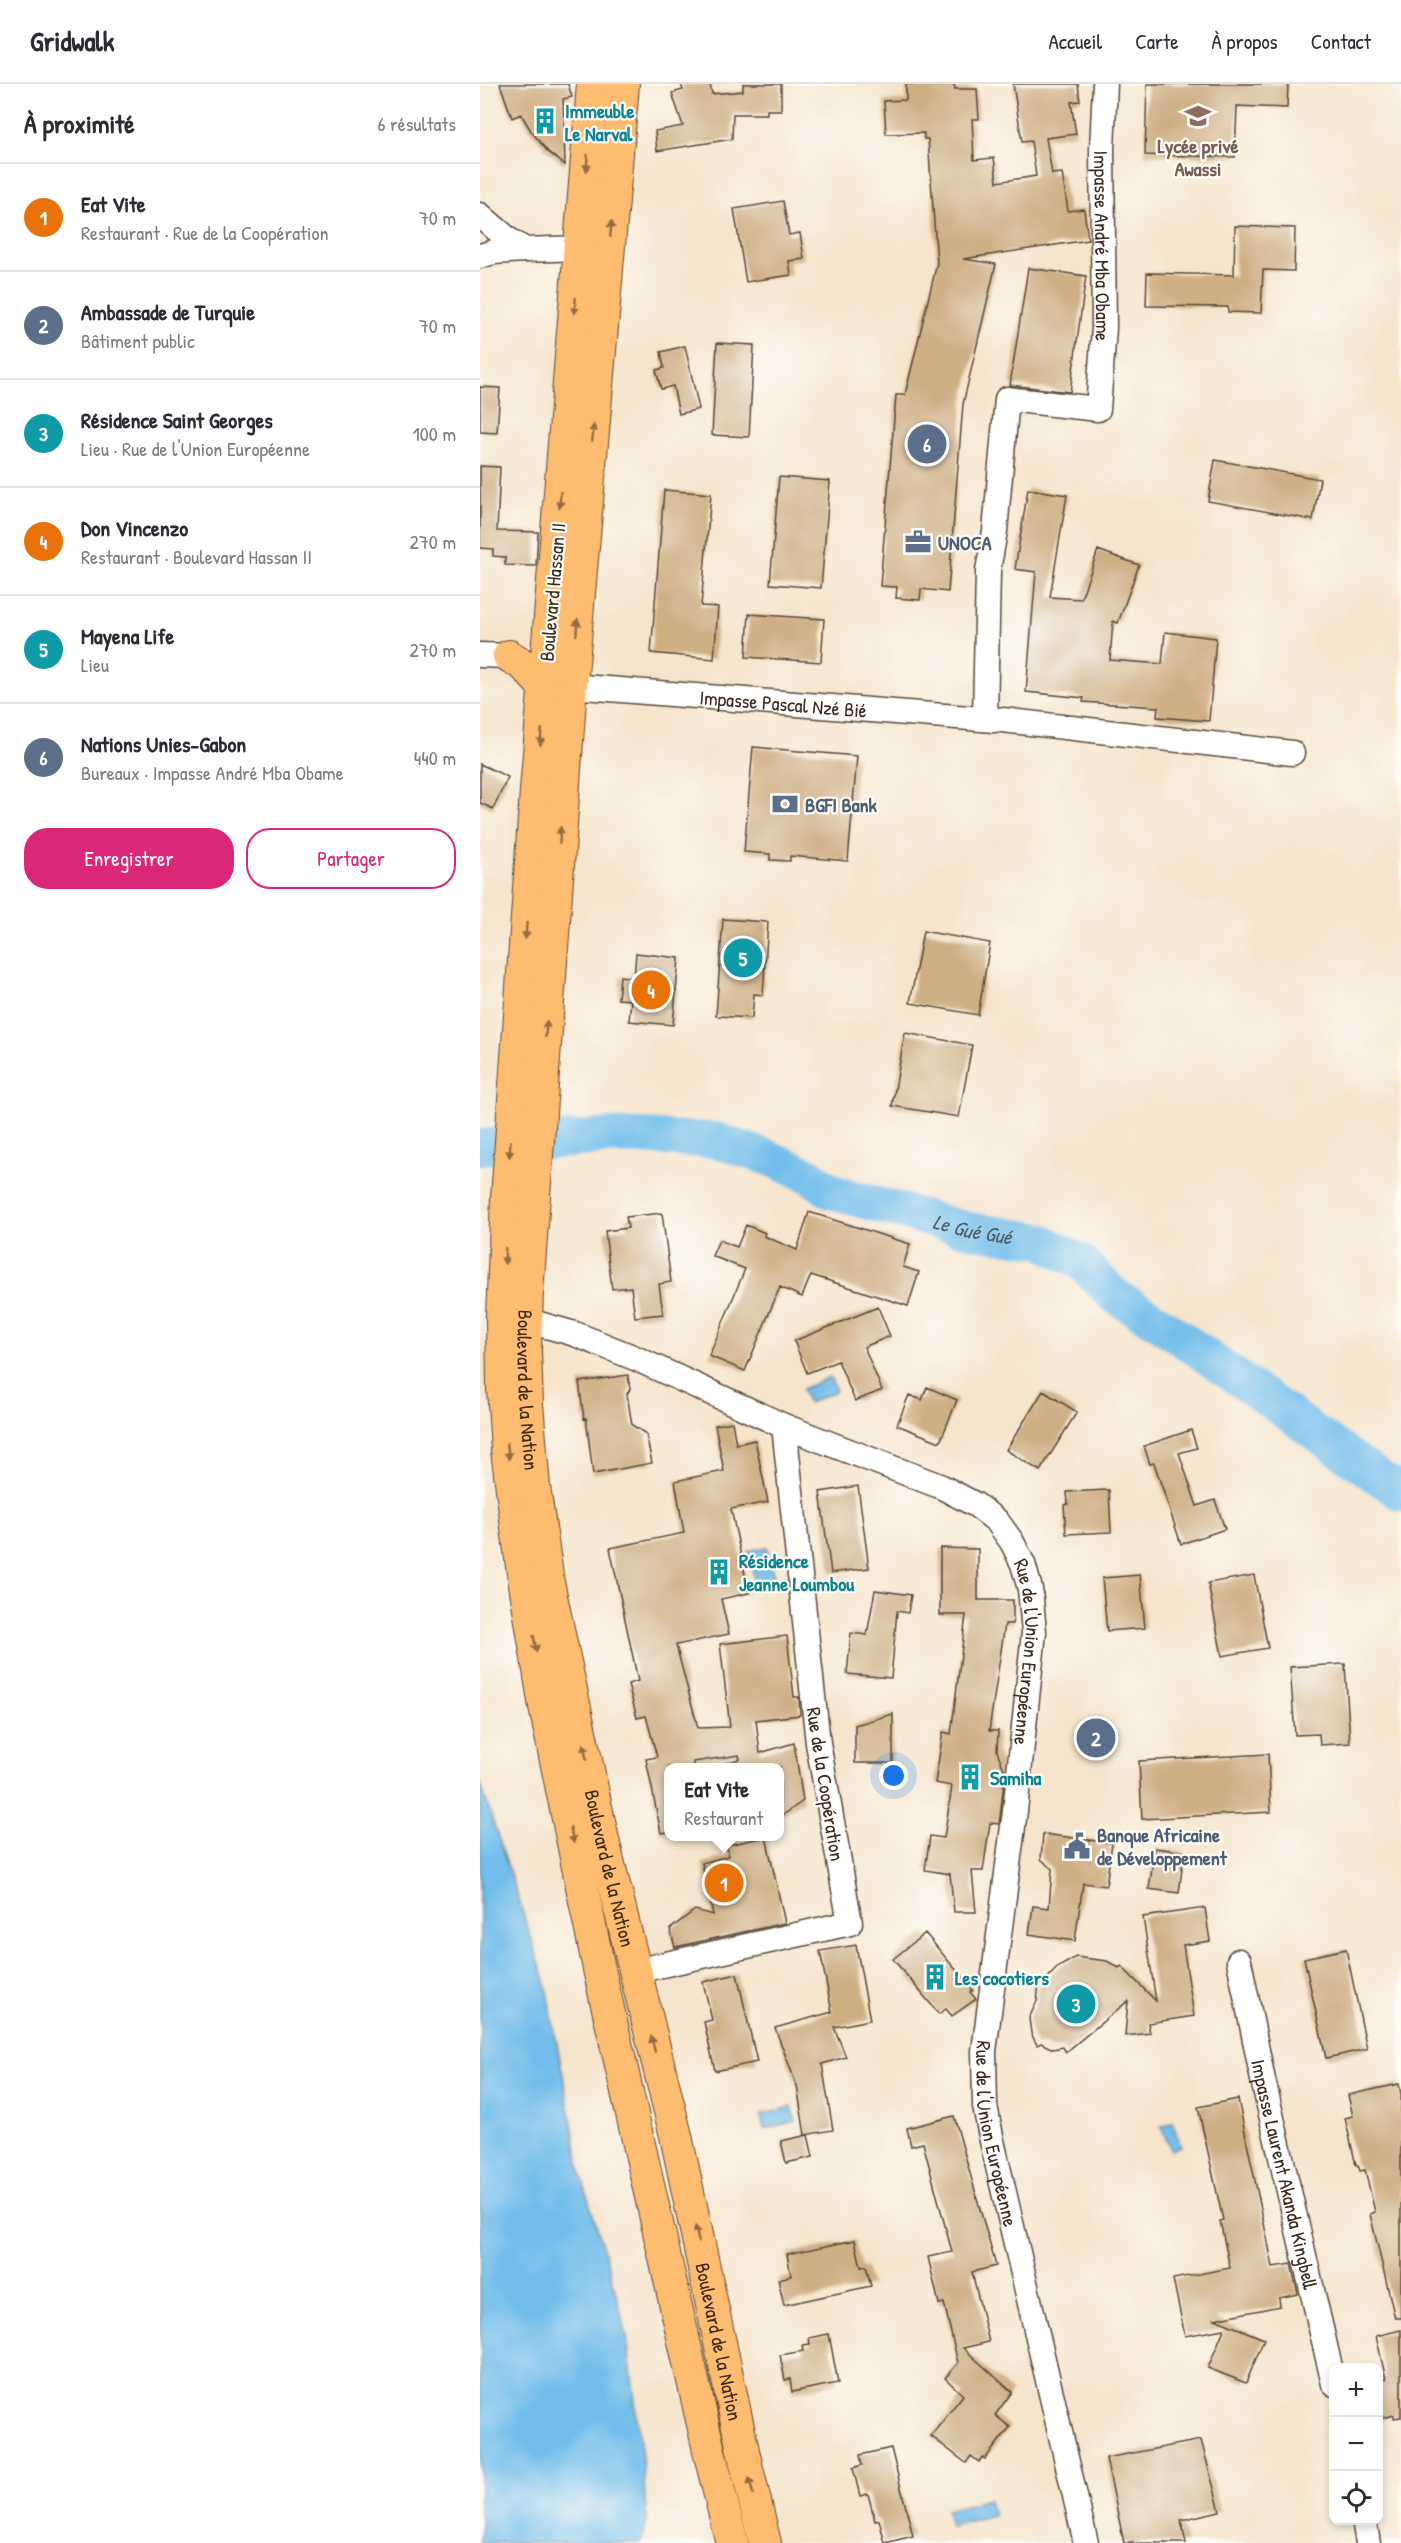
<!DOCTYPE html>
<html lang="fr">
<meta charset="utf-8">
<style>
body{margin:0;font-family:"Patrick Hand",sans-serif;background:#f7f7f7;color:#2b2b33}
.controls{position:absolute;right:18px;bottom:18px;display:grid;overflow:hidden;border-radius:12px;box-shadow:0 3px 9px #0003}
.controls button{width:54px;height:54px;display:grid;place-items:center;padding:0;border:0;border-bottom:2px solid #e1e1e2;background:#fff;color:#2b2b33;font:30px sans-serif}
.you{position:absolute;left:414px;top:1692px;width:21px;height:21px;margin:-15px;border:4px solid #fff;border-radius:50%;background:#1a73e8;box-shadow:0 0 0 9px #1a73e833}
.badge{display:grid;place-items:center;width:39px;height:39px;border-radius:50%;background:#db2777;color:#fff;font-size:20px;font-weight:700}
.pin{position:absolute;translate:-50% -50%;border:3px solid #fff;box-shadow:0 2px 6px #0006}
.popup{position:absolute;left:184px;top:1679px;width:120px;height:78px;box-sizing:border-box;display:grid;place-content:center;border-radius:12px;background:#fff;filter:drop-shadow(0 2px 4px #0005);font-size:20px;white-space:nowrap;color:#7c7c81}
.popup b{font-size:22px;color:#2b2b33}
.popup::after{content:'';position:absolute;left:50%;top:100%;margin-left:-12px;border:12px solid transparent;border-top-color:#fff}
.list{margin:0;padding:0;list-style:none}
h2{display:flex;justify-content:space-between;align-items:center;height:78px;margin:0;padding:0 24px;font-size:26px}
h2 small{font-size:20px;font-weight:400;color:#7c7c81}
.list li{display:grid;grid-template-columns:39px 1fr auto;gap:18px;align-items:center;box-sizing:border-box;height:108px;padding:0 24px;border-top:2px solid #e1e1e2}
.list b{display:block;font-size:22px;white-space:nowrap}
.list p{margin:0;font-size:20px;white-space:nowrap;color:#7c7c81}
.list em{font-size:20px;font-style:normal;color:#7c7c81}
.actions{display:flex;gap:12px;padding:18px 24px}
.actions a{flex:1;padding:14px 0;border:2px solid #db2777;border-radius:24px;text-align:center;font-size:21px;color:#db2777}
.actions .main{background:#db2777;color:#fff}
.icon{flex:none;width:33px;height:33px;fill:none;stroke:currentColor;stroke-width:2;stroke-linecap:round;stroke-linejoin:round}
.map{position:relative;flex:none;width:921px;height:2459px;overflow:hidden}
header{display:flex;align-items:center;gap:36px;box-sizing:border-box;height:84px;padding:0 30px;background:#fff;border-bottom:2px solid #e1e1e2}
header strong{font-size:28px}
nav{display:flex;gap:33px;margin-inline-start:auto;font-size:21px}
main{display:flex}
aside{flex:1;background:#fff}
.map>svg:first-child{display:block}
.water{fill:#72bdeb;stroke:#567484;stroke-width:1.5}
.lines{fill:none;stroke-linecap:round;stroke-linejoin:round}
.river{stroke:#72bdeb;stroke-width:36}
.building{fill:#cfaf84}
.minor-casing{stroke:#574638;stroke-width:27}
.major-casing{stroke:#574638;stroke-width:34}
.minor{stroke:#fff;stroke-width:24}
.major{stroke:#febc70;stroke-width:32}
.oneway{fill:#936c43}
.labels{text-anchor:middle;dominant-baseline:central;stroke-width:4.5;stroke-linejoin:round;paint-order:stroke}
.culture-label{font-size:20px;font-weight:bold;fill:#0d838f;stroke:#fdfcf7;text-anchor:start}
.education-label{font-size:20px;font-weight:bold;fill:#785e54;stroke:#fdfcf7}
.street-label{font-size:20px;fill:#3b2a1e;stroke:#fdfcf7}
.service-label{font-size:20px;font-weight:bold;fill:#4e5e75;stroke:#fdfcf7;text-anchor:start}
.water-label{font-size:21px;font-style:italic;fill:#4e5d66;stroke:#fdfcf7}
</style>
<header>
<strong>Gridwalk</strong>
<nav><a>Accueil</a><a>Carte</a><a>À propos</a><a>Contact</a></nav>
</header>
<main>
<aside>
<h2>À proximité<small>6 résultats</small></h2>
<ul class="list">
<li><span class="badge" style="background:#e8710a">1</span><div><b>Eat Vite</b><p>Restaurant · Rue de la Coopération</p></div><em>70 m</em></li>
<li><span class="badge" style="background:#5c6f8a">2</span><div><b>Ambassade de Turquie</b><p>Bâtiment public</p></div><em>70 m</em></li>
<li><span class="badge" style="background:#0f9aa8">3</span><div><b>Résidence Saint Georges</b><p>Lieu · Rue de l'Union Européenne</p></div><em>100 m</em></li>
<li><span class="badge" style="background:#e8710a">4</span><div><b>Don Vincenzo</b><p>Restaurant · Boulevard Hassan II</p></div><em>270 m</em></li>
<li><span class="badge" style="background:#0f9aa8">5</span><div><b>Mayena Life</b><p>Lieu</p></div><em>270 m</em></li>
<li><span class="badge" style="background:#5c6f8a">6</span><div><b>Nations Unies-Gabon</b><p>Bureaux · Impasse André Mba Obame</p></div><em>440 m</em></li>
</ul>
<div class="actions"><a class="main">Enregistrer</a><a>Partager</a></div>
</aside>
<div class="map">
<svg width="921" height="2459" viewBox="0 0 921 2459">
<rect width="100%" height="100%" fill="#fdfcf7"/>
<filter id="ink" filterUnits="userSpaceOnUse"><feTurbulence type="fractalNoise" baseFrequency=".0167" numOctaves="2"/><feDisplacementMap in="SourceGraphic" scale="12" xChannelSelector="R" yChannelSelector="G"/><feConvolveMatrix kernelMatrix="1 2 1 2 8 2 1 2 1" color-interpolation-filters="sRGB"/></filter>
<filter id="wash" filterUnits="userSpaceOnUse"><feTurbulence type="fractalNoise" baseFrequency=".008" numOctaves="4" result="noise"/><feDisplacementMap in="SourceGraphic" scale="24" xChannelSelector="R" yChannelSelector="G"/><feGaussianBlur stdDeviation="1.35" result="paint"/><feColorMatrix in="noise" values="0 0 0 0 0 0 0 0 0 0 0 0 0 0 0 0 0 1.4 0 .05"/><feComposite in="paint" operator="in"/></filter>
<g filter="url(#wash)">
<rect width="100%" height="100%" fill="#f6e5cd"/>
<path class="water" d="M350,1293L356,1307L328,1319L322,1305Z
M287,1463L295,1498L276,1502L268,1467Z
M0,1698L65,1896L103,2098L130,2186L147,2253L162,2373L167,2438L161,2459H0Z
M312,2023L316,2037L284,2045L281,2031Z
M692,2038L701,2062L691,2066L681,2043Z
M509,2415L513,2431L470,2442L466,2426Z"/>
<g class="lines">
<path class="river" id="s1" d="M0,1063L134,1052L235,1056L289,1074L330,1092L352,1108L489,1146L561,1157L601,1178L635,1212L678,1238L921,1409"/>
</g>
<g id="blocks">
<path class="building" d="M20,0H88L92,13L83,15L85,81L68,68L51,47L41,30L32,34Z
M201,0H230L232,10L263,7V0H301V26H287V30H253L252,55L177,67L175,47L203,42L192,9L203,6Z
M426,0H474L475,5H497L499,35H492L494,76L514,74L517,98L556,92L551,57L542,58L533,0H598L600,17L591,18L596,50L566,54L572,90L582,89L588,127L604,125L608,156L483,175L516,180L483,320L468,508L441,505L440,516L416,514L417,503L400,502L416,311H425L457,179L448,55H444V49L406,50L404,17L426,16Z
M667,0H808L807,24L757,22L755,73L665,71Z
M303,117L309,151L320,149L324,175L309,177L311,191L266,198L254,125Z
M755,142L815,144L814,187L783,186L781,229L748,228V223L666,222L667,189L754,191Z
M548,184L606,192L590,308L530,301Z
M237,259L274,261L269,353L232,351Z
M205,262L219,325L199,330L193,302L181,305L176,286L184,284L181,268Z
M0,303L20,304L17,349L0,348Z
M735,376L840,395L833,436L728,417Z
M0,382L20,383L17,447L58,448L56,482L25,481V473L13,472V465L0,464Z
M299,393L350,397L341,504L290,500Z
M548,405L587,411L570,513L601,515L618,466L659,481L638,539L633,537L630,576L682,580L685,548L736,554L729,637L677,633L678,623L603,618L604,614L546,608L556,488L535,485Z
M184,406L231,410L221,522L238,523L234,575L171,569Z
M269,530L344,535L341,578L266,573Z
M273,663L377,672L368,777L310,772V777L290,776V770L264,768Z
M0,680L28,693L13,725L0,719Z
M243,835L288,838L283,911L274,910L272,934L236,932Z
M443,847L510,859L498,931L430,919Z
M156,869L199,874L193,941L149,937L151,916L138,915L140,892L154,894Z
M425,949L492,961L479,1033L412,1022Z
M329,1128L430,1160L423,1183L439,1188L428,1222L331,1191L322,1213L300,1203L265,1287L229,1272L265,1185L232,1172L239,1156L257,1163L266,1141L285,1149L284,1152L317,1166Z
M182,1129L191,1198L179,1200L183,1230L155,1233L151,1203L132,1205L125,1147L148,1144L146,1133Z
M398,1223L410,1252L384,1263L402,1306L375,1317L358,1277L327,1289L314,1257Z
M148,1291L150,1305L147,1310L152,1341L166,1350L172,1379L113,1390L106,1334L104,1335L99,1298Z
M447,1303L477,1316L460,1358L417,1341L429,1311L442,1316Z
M563,1307L597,1328L560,1387L526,1366Z
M252,1338L256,1360L275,1356L288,1418L251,1425L269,1509L241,1515L249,1550L196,1561L218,1644L250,1643L240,1560L307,1552L314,1613H319L320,1631L276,1636L280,1669L314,1659L323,1717L300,1733V1683H245V1679L260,1675L259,1671L213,1678L215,1683H189V1748L181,1749L166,1675L177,1673L166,1632L157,1634L148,1600L158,1597L130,1464L204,1449L195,1397L244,1387L235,1341Z
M711,1346L717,1364L699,1369L717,1422L735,1416L745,1445L701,1460L674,1379L670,1380L664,1362Z
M378,1402L389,1484L351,1489L340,1408Z
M629,1406L631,1448L586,1450L584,1421L588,1420L587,1408Z
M460,1464L498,1465V1516H533V1540H525L509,1647H518L517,1667L525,1688L521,1725L519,1740L510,1739L503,1787H492L496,1828H474L470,1790L445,1786L450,1752L464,1754L472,1702L455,1699L463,1648L471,1650L486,1531H460Z
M660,1491L665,1544L627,1547L622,1494Z
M774,1491L788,1564L742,1572L728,1499Z
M395,1506L431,1511L428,1529L417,1527L411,1594L367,1590L371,1549L387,1551Z
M865,1580L870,1659L840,1661L839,1650L815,1651L810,1583Z
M413,1630V1679H375V1641Z
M788,1670L791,1728L662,1735L659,1677Z
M563,1750L632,1759L626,1802L603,1799L595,1857L549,1850L553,1822L569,1824L572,1785L561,1775Z
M286,1753L305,1839L195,1863L190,1845L215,1826L233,1831L222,1779L248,1772L247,1761Z
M675,1764L704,1768L699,1809L669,1805Z
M725,1824L730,1857L703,1861L714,1932L668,1939L670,1949L645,1952L648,1917L586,1968L583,1963L573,1965L561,1959L557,1961L551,1949L549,1934L557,1917L559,1900H562L577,1884L596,1873L627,1877L639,1884L641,1882L676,1917L663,1833Z
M445,1849L493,1906L490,1908L496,1915L472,1932L466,1925L459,1930L413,1875Z
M376,1861L390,1936L354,1943L366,1973L342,1980L353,2046L325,2051L317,2002L295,1944L352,1928L340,1867Z
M866,1865L887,1965L846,1974L824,1874Z
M257,1890L277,1978L235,1987L224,1938L232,1936L223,1898Z
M919,2000L921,2010V2234H915L890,2130L895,2128L885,2086L880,2087L878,2081H876L865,2034L873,2032L868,2011Z
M758,2015L793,2183L811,2180L818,2210L799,2214L800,2222L735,2235L784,2255L766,2299L728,2284L744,2245L705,2252L693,2195L750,2184L740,2137L743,2136L718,2023Z
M474,2032L516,2182L492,2188L509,2258L483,2264L532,2308L515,2331L530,2343L505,2375L502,2373L499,2378L491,2372L486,2379L451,2352L483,2311L465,2294L478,2279L464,2219L459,2220L448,2173L472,2168L443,2059L431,2062L427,2044Z
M328,2051L333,2073L306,2079L301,2057Z
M375,2156L381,2183L386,2182L391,2202L304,2221L298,2195L311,2192L307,2170Z
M921,2246V2333L914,2334V2331L898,2335V2296L906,2295L896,2252Z
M349,2250L358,2299L312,2308L310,2295L305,2296L300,2271L324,2267L323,2261L330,2260L329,2254Z
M721,2356L740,2427L701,2436L706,2459H644L626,2374Z
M411,2364L433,2452L405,2459L399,2436L395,2437L388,2410L380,2412L373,2384L382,2381L380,2371Z"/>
</g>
</g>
<g filter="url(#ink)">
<use href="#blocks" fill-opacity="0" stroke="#574638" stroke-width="1.5"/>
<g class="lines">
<g class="minor-casing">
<g id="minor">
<path id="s2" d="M625,0L622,65L624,244L618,325L527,315L515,447L508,487L505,634L812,669"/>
<path d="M0,131L29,156L45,166L100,164"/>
<path d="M0,172L14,168L45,166"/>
<path d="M0,571L29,572"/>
<path id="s3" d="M91,602L514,636"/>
<path id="s4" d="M45,1236L95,1250L155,1274L304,1342L462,1403L496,1421L517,1437L532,1458L543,1480L550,1505L554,1548L535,1727L504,1967L505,2022L512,2057L606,2459"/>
<path id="s5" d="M759,1877L783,1996L854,2300"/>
<path d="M155,1887L370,1839L338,1659L304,1342"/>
<path d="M884,2436L888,2459"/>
</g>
</g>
<g class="major-casing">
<g id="major">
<path d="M113,0L56,707L27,1114L22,1233L23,1304L27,1366L42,1482L65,1623L119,1885L230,2371L252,2459"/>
<path id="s6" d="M143,0L91,602L47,1209L45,1267L47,1320L54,1403L68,1498L123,1756L196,2052L265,2376L285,2459"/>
<path d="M29,572L45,582L64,603"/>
</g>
</g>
<use href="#minor" class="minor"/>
<use href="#major" class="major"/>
</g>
<defs><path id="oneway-solid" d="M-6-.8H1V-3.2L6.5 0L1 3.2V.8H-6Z" transform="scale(1.5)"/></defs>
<g class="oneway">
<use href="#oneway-solid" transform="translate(107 79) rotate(94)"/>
<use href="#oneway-solid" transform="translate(131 145) rotate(-85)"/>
<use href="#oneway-solid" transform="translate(95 222) rotate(95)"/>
<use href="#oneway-solid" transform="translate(113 349) rotate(-85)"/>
<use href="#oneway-solid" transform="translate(80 416) rotate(95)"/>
<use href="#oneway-solid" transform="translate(97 543) rotate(-85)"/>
<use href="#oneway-solid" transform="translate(61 653) rotate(95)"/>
<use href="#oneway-solid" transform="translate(80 751) rotate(-86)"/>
<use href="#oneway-solid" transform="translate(46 847) rotate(94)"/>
<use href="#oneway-solid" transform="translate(66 945) rotate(-86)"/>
<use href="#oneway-solid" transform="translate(30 1065) rotate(94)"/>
<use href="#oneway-solid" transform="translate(25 1172) rotate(92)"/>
<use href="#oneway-solid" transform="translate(28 1367) rotate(83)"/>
<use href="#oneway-solid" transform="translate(55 1560) rotate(81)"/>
<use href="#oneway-solid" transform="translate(105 1668) rotate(-101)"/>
<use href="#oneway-solid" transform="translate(92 1751) rotate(78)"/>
<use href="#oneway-solid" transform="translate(173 1960) rotate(-104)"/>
<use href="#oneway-solid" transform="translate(217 2150) rotate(-102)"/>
<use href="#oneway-solid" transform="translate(271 2402) rotate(-104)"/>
</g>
</g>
<defs>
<g id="school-bare" transform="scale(2.07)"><path d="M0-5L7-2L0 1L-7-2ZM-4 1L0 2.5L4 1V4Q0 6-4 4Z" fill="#8d6e63" stroke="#fdfcf7" stroke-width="2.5" paint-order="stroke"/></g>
<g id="building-bare" transform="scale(2.07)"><path d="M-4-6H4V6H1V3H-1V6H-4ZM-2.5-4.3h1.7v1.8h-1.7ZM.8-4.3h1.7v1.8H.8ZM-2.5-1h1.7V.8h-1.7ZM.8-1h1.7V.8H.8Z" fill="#0f9aa8" stroke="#fdfcf7" stroke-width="2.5" paint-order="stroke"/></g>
<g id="office-bare" transform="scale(2.07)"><path d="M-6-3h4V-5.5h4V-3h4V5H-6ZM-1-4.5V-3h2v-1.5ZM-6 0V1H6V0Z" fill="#5c6f8a" stroke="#fdfcf7" stroke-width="2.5" paint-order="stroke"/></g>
<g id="bank-bare" transform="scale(2.07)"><path d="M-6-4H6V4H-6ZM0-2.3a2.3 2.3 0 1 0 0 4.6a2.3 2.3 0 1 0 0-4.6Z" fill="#5c6f8a" stroke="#fdfcf7" stroke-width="2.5" paint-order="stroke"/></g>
<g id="civic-bare" transform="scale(2.07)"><path d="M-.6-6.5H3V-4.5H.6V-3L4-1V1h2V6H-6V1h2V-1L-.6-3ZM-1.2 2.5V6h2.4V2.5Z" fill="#5c6f8a" stroke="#fdfcf7" stroke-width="2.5" paint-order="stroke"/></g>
</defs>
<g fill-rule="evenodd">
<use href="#school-bare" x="718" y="32"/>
<use href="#building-bare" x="65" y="37"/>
<use href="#office-bare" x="438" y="458"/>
<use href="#bank-bare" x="305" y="720"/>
<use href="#building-bare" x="239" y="1488"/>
<use href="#building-bare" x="490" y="1693"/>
<use href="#civic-bare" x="597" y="1762"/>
<use href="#building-bare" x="455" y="1893"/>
</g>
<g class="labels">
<g class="culture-label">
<text x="85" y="26">Immeuble<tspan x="85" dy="23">Le Narval</tspan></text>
<text x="259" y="1476">Résidence<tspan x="259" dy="23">Jeanne Loumbou</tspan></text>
<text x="510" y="1693">Samiha</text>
<text x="475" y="1893">Les cocotiers</text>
</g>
<g class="education-label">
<text x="718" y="61">Lycée privé<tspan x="718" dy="23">Awassi</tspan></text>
</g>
<g class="street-label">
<text stroke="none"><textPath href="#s2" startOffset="162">Impasse André Mba Obame</textPath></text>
<text transform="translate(72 508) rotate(-85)">Boulevard Hassan II</text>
<text stroke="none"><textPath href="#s3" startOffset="213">Impasse Pascal Nzé Bié</textPath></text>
<text stroke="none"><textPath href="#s6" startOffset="1310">Boulevard de la Nation</textPath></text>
<text stroke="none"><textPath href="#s4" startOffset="654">Rue de l'Union Européenne</textPath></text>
<text transform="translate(346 1700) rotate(81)">Rue de la Coopération</text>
<text stroke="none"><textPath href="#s6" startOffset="1796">Boulevard de la Nation</textPath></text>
<text stroke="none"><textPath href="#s4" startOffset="1140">Rue de l'Union Européenne</textPath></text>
<text stroke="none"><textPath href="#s5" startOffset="218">Impasse Laurent Akanda Kingbell</textPath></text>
<text stroke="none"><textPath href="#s6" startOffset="2282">Boulevard de la Nation</textPath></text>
</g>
<g class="service-label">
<text x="458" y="458">UNOCA</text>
<text x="325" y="720">BGFI Bank</text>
<text x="617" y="1750">Banque Africaine<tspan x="617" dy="23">de Développement</tspan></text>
</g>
<g class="water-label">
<text stroke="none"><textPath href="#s1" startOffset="510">Le Gué Gué</textPath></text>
</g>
</g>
</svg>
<div class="controls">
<button>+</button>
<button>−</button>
<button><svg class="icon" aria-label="locate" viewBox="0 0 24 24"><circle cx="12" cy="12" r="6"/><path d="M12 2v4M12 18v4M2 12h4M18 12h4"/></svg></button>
</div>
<div class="you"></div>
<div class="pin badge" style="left:244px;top:1799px;background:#e8710a">1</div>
<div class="popup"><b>Eat Vite</b>Restaurant</div>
<div class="pin badge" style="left:616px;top:1654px;background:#5c6f8a">2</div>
<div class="pin badge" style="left:596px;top:1920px;background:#0f9aa8">3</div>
<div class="pin badge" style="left:171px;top:906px;background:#e8710a">4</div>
<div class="pin badge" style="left:263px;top:874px;background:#0f9aa8">5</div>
<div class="pin badge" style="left:447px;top:360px;background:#5c6f8a">6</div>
</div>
</main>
